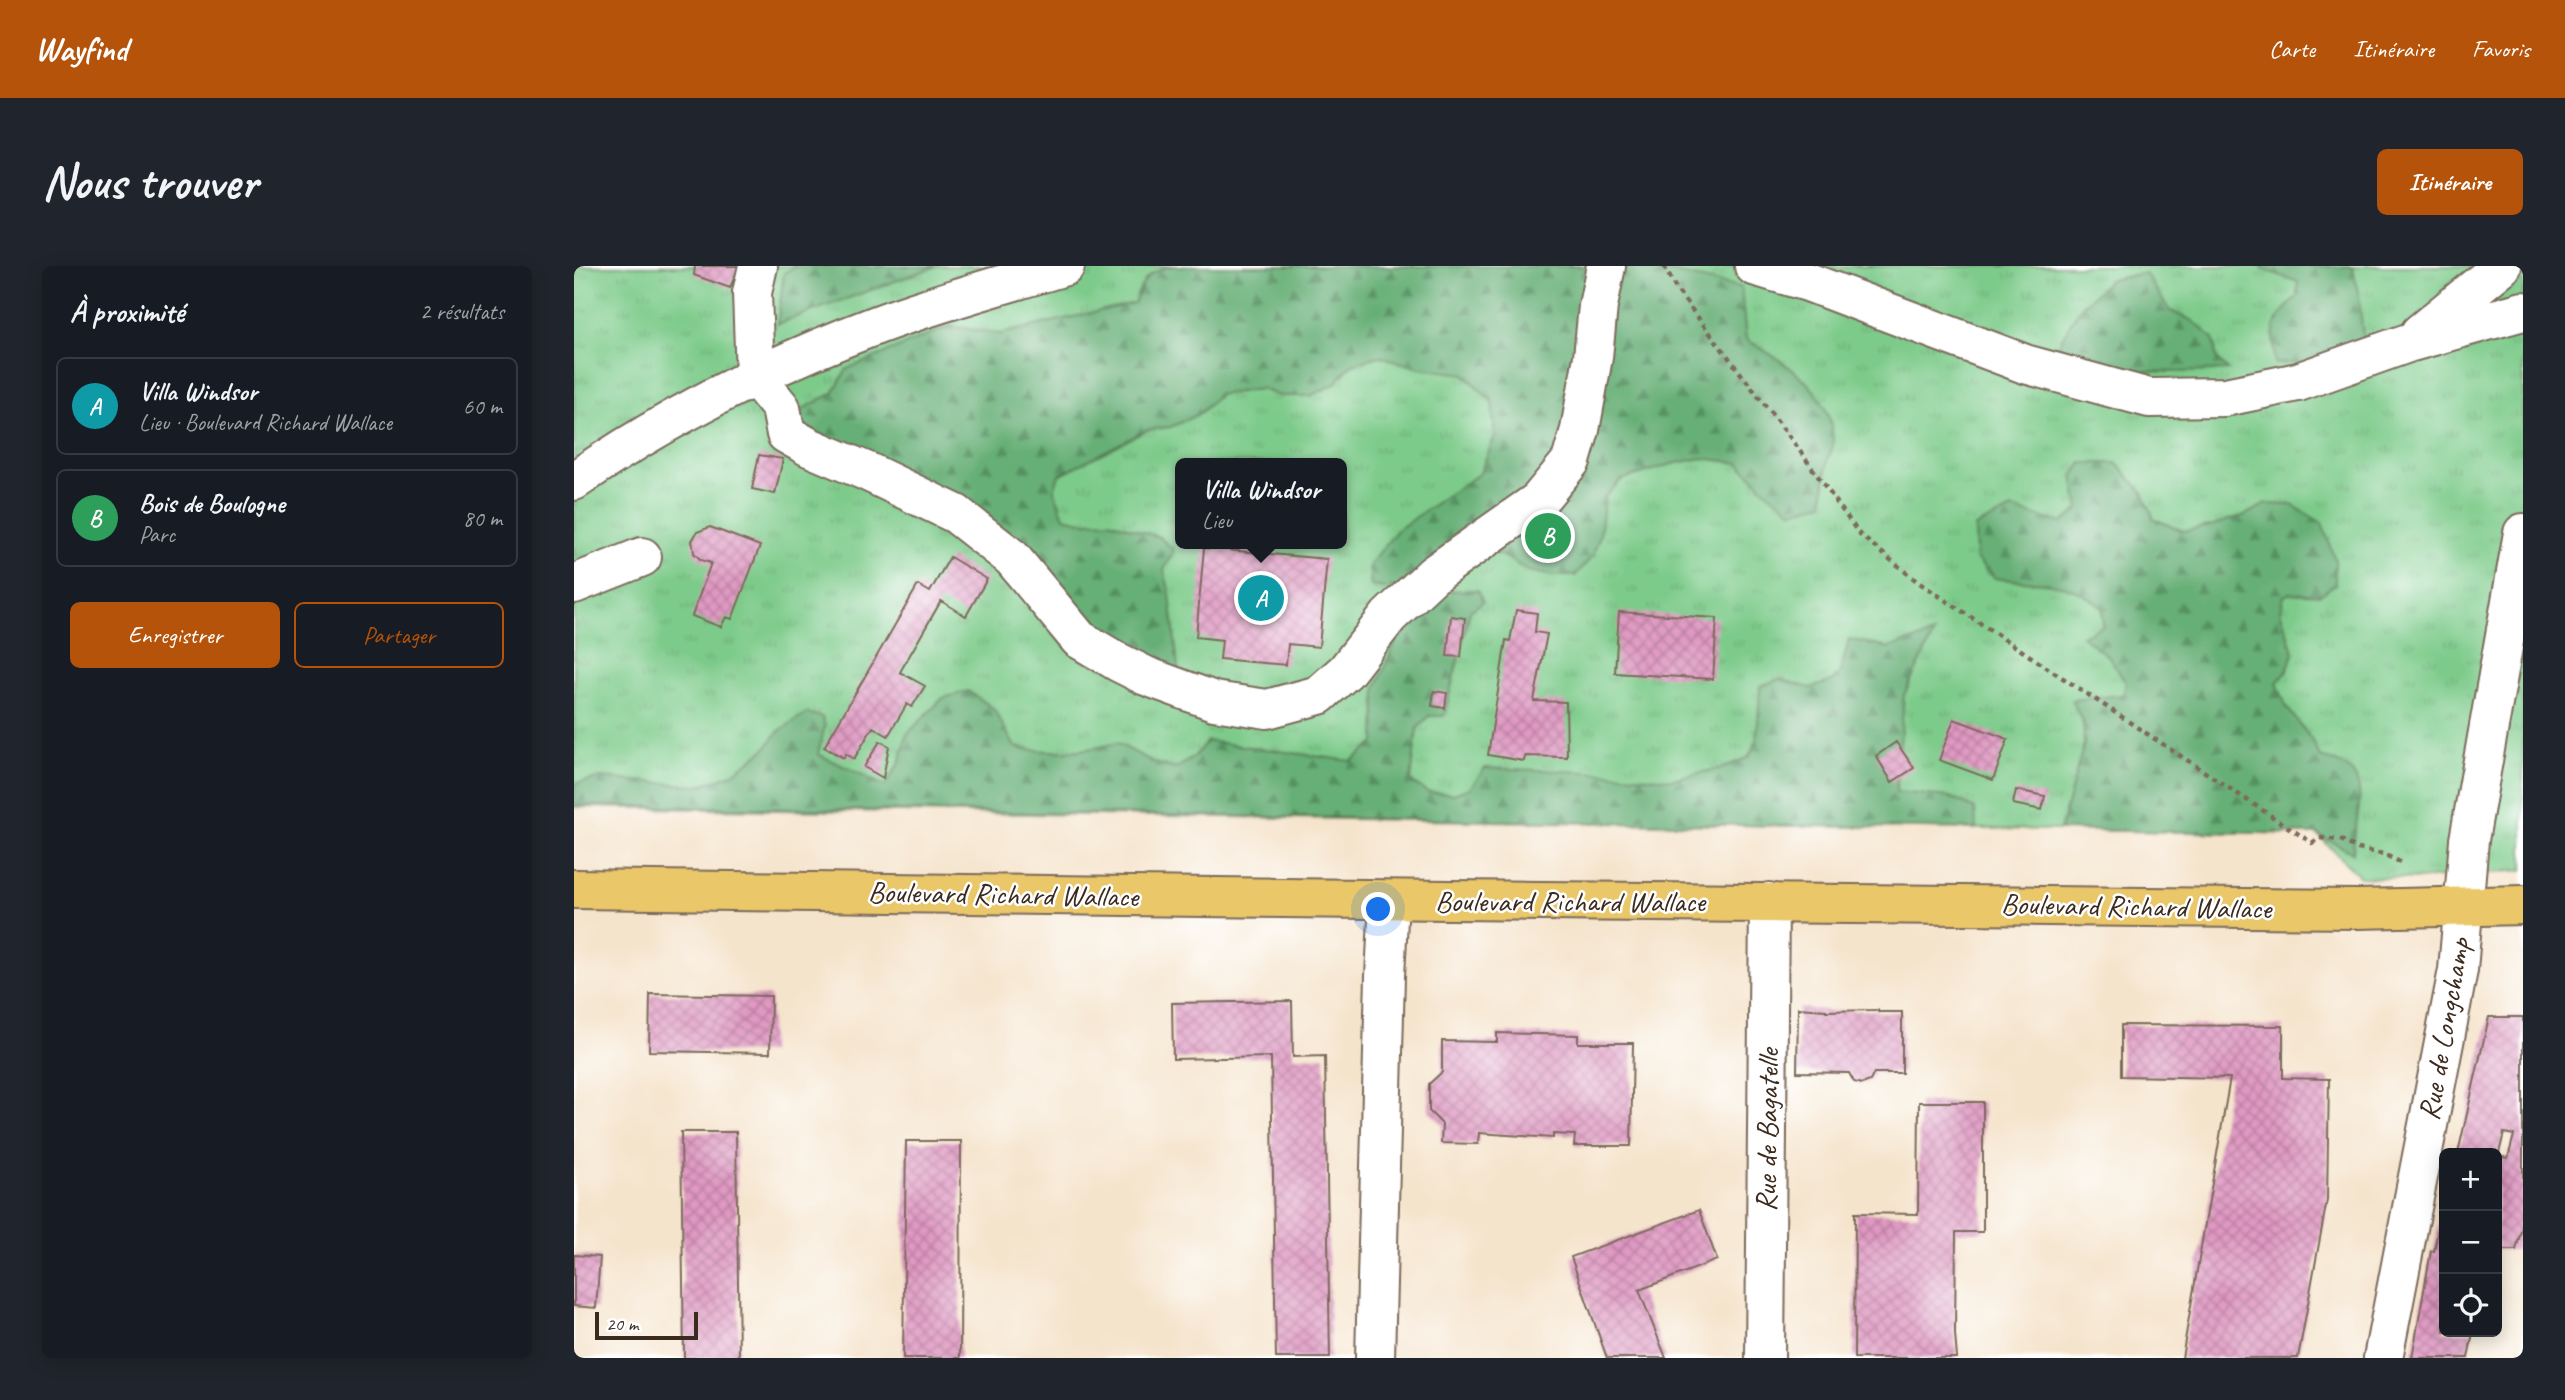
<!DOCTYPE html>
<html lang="fr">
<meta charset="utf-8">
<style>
body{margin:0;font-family:Caveat,sans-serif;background:#20242c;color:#f1f3f6}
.controls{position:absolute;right:21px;bottom:21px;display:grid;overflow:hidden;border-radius:10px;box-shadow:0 4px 18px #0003}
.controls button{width:63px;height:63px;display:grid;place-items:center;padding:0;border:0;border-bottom:2px solid #363941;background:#171b24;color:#f1f3f6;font:35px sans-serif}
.scale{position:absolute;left:21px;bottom:18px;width:103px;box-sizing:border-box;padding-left:7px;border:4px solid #3b2a1e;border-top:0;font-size:19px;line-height:24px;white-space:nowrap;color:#3b2a1e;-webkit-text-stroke:5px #fff;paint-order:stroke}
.you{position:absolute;left:805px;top:644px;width:24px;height:24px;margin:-18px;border:5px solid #fff;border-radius:50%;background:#1a73e8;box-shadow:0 0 0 10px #1a73e833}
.badge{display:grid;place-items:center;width:46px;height:46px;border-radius:50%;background:#b45309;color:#fff;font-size:23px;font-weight:700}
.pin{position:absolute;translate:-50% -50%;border:4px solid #fff;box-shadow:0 2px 7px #0006}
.popup{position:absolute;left:601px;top:192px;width:172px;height:91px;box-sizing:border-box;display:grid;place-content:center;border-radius:10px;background:#171b24;filter:drop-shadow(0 2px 5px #0005);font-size:23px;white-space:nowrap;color:#9ea1a6}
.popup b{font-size:26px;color:#f1f3f6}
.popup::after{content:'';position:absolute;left:50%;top:100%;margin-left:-14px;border:14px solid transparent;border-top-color:#171b24}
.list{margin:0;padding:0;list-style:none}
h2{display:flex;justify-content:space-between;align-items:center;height:91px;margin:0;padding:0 28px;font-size:30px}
h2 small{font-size:23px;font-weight:400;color:#9ea1a6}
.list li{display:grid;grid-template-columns:46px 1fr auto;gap:21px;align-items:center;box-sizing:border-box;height:98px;margin:0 14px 14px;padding:0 14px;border:2px solid #363941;border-radius:10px}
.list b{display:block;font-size:26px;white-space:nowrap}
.list p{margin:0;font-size:23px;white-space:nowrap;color:#9ea1a6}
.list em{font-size:23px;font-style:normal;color:#9ea1a6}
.actions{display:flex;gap:14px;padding:21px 28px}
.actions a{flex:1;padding:16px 0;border:2px solid #b45309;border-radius:10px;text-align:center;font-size:24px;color:#b45309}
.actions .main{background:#b45309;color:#fff}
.icon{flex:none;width:38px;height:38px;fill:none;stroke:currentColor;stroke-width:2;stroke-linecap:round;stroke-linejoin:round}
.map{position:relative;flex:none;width:1949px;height:1092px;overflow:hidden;border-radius:10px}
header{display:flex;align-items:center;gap:42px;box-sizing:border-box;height:98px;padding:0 35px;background:#b45309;color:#fff}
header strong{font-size:33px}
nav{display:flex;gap:38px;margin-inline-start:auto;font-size:24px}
.intro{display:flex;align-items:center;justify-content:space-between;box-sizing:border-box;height:168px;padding:0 42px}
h1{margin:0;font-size:49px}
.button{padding:18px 32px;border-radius:10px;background:#b45309;color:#fff;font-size:24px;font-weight:700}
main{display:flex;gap:42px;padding:0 42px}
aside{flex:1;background:#171b24;border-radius:10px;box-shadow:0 4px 18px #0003}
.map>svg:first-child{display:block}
.grass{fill:url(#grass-tufts);stroke:#5c7a54;stroke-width:2;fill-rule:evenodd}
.forest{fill:url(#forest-firs);stroke:#506c4a;stroke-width:2}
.building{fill:url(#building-cross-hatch)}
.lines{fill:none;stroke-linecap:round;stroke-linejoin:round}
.minor-casing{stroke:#7c6b5b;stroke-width:42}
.major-casing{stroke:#7c6b5b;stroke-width:42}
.path{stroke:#7c6b5b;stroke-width:4.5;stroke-dasharray:5 5;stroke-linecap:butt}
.minor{stroke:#fff;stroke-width:38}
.major{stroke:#eac769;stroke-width:38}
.labels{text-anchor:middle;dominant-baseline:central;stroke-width:5;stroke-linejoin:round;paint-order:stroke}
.street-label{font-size:30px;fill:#3b2a1e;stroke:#fff}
</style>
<header>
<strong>Wayfind</strong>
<nav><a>Carte</a><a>Itinéraire</a><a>Favoris</a></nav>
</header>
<div class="intro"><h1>Nous trouver</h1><a class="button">Itinéraire</a></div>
<main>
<aside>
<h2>À proximité<small>2 résultats</small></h2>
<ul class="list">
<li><span class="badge" style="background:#0f9aa8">A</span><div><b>Villa Windsor</b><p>Lieu · Boulevard Richard Wallace</p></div><em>60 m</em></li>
<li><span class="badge" style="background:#2e9e5b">B</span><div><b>Bois de Boulogne</b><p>Parc</p></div><em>80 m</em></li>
</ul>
<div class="actions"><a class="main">Enregistrer</a><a>Partager</a></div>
</aside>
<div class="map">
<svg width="1949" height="1092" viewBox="0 0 1949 1092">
<defs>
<pattern id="grass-tufts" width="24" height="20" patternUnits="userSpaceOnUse" patternTransform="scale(1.75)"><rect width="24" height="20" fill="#7dcb8a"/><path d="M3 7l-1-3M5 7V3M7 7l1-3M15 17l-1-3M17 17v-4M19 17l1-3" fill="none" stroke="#6dae77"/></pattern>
<pattern id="forest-firs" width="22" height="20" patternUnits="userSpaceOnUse" patternTransform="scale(1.75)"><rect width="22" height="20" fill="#66af76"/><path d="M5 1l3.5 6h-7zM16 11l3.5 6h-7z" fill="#558f60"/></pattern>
<pattern id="building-cross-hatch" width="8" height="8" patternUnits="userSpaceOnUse" patternTransform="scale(1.75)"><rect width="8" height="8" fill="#e099c3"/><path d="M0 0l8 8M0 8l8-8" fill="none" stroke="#b77d9e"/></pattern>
</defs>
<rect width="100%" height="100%" fill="#fff"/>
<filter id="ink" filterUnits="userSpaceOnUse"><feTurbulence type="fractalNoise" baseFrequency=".0143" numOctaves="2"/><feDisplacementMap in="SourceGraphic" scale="14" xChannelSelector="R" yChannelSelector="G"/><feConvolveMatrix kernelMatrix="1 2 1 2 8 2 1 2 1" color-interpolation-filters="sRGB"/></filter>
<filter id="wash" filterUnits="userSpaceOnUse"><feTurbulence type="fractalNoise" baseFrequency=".00686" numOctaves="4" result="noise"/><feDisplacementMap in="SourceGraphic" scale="28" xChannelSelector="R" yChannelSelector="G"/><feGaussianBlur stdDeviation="1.57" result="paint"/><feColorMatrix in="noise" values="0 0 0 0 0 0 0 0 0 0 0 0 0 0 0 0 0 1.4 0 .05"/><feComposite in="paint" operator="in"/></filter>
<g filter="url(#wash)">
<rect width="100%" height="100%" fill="#f5e4cc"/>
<path class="grass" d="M0,0H1949V604L1847,613L1786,611L1743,568L0,541ZM606,197H768V278H606Z"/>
<path class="forest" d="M223,0H363L203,58L210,7Z
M600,0H1067L1167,21L1172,73C1212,98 1259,123 1259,178C1259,183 1256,188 1254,193C1251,207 1251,223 1249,237L1219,245L1194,227L1165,197L1128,192L1098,198L1047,214L1031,231L1026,269L1019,290L1001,310H978L954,305L931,291L891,276L819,323L797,320L795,300L823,264L906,207L921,170L918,136L890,108L845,102L806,90L778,98L761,118L736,130H705L687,123L645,129L625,148L597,161L573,164L485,209L480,224L490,251L513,256L536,255L585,271L600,284L590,304L596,328L605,411L538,390L423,269L229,159L225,145L259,127L273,103L376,60L426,68L560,37C569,13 574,4 600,0Z
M1687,0H1775L1779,3L1785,31L1789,71L1730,96L1701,98C1698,62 1696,56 1723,31L1724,16L1690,4Z
M1571,7L1596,45L1618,54L1639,73L1643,93L1654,104C1591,107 1542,110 1484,80L1504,44L1535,14Z
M1508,197H1542L1569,226L1580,253L1610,265L1636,260L1671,249L1692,238L1718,239L1748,257L1761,294V318L1746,329L1716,327L1710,330L1706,344L1720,388L1712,406L1703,417L1712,440L1740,477L1746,491C1806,504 1780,543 1779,587L1743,568L1486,564L1510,478L1509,457L1498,434L1549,429L1552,417L1535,391L1508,370L1529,360L1528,342C1496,312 1461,318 1420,312L1402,293L1401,261L1438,243L1488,257L1505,243L1499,210Z
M904,324L909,336L896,345L870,450H855L843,463L837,515L853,526L879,528L896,522L911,502L1015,506L1097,513L1148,502L1175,491L1183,474L1186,420L1206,413L1236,422L1259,415L1267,406L1275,373L1314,382L1360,368L1330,429L1322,526L1376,531L1401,543L1402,563L0,539V518L27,512L124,520L156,509L191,483L204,466L232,447L248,451L251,460L244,488L311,520L326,496L333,468L369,432L394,425L419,442L441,481C478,488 507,486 543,477L579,496L601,503L620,491L633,475L777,495L801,477L802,422L827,362L864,325Z"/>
<g id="blocks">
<path class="building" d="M121,0H165L156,22L120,9Z
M185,189L209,193L201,228L178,223Z
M136,261L186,280L158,353L152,351L147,361L118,350L137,297L127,294L120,287L118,275L123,266Z
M630,282L753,293L745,381L714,378L712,399L646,393L648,374L622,371Z
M376,291L413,313L392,350L367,335L326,406L351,420L338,441L333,438L314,470L299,461L280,493L272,488L270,492L250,481L344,319L356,326Z
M942,344L963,347L961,366L973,368L960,435L992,436L993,491L951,490L950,495L914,489L932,374L936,375Z
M1045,346L1143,352L1139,413L1041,407Z
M877,350L891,352L887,391L873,390Z
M860,425L873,427L871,442L858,440Z
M1380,453L1434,473L1419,514L1365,494Z
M306,475L315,480L309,512L290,501Z
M1322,476L1340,502L1318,516L1302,490Z
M1442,524L1471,530L1468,544L1439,538Z
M76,728L197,730L196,787L75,785Z
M718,735L719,791L751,790L756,1092H702L697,791L599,793L598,737Z
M1224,742L1252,744V745L1304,744V746H1328V807H1300L1296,815L1288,818L1280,816L1275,807L1223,806Z
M1915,751H1949V957L1942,984H1923V890L1934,892L1940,869L1930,867L1925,887H1884Z
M1547,759L1709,760V812L1755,813L1753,934L1724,1092H1608L1656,812L1547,810Z
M923,767L1004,769V777H1059L1057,880H1000L1001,869L979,868V872L905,867L904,878L867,877L868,858L855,845V818L868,806V775L923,776Z
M1345,836H1409V966H1382L1381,1068L1383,1092H1280L1281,947L1344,948Z
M107,866H162L165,1092H110Z
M332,875H387L386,1092H329Z
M1869,937L1870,1066H1899L1894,1092H1838L1857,985H1860Z
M1125,944L1143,994L1065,1024L1092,1092H1033L997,991Z
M0,989L26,991L22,1042L0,1040Z"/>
</g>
</g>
<g filter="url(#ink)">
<use href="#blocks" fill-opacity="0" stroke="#7c6b5b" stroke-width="2"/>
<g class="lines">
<g class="minor-casing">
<path id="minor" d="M184,0L178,27L181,110L207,142L212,168L235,181L294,206L382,248L438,292L505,373L544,396L572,410L640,435L693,443L745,429L772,405L815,350L860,308L964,235L997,195L1006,164L1019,91L1024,40L1032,0
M1180,0L1234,16L1451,98L1575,132L1651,131L1724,116L1834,77L1949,45
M1846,67L1928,0
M0,215C94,150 197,99 303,59C364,36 428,19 491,0
M0,318L68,291
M801,1092L811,710L815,634
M1191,1092L1195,636
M1809,1092L1884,704L1895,574L1949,267"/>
</g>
<g class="major-casing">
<path id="major" d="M0,623L875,634L1784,643L1949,639"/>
</g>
<path class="path" d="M1090,0L1102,23L1221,178L1286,269L1344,316L1738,577L1745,572L1767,574L1784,583L1809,588L1826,596"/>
<use href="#minor" class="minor"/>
<use href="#major" class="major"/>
</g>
</g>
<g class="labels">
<g class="street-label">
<text transform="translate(429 628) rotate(1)">Boulevard Richard Wallace</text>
<text x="996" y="635">Boulevard Richard Wallace</text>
<text transform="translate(1562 640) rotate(1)">Boulevard Richard Wallace</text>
<text transform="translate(1870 763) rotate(-80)">Rue de Longchamp</text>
<text transform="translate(1193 864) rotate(-89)">Rue de Bagatelle</text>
</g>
</g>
</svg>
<div class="controls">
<button>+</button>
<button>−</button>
<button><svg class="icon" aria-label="locate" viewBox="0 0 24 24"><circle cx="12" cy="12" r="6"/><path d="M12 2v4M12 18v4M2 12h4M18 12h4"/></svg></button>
</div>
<div class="scale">20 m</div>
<div class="you"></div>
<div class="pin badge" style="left:687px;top:332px;background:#0f9aa8">A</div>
<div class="popup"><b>Villa Windsor</b>Lieu</div>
<div class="pin badge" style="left:974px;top:270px;background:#2e9e5b">B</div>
</div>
</main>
